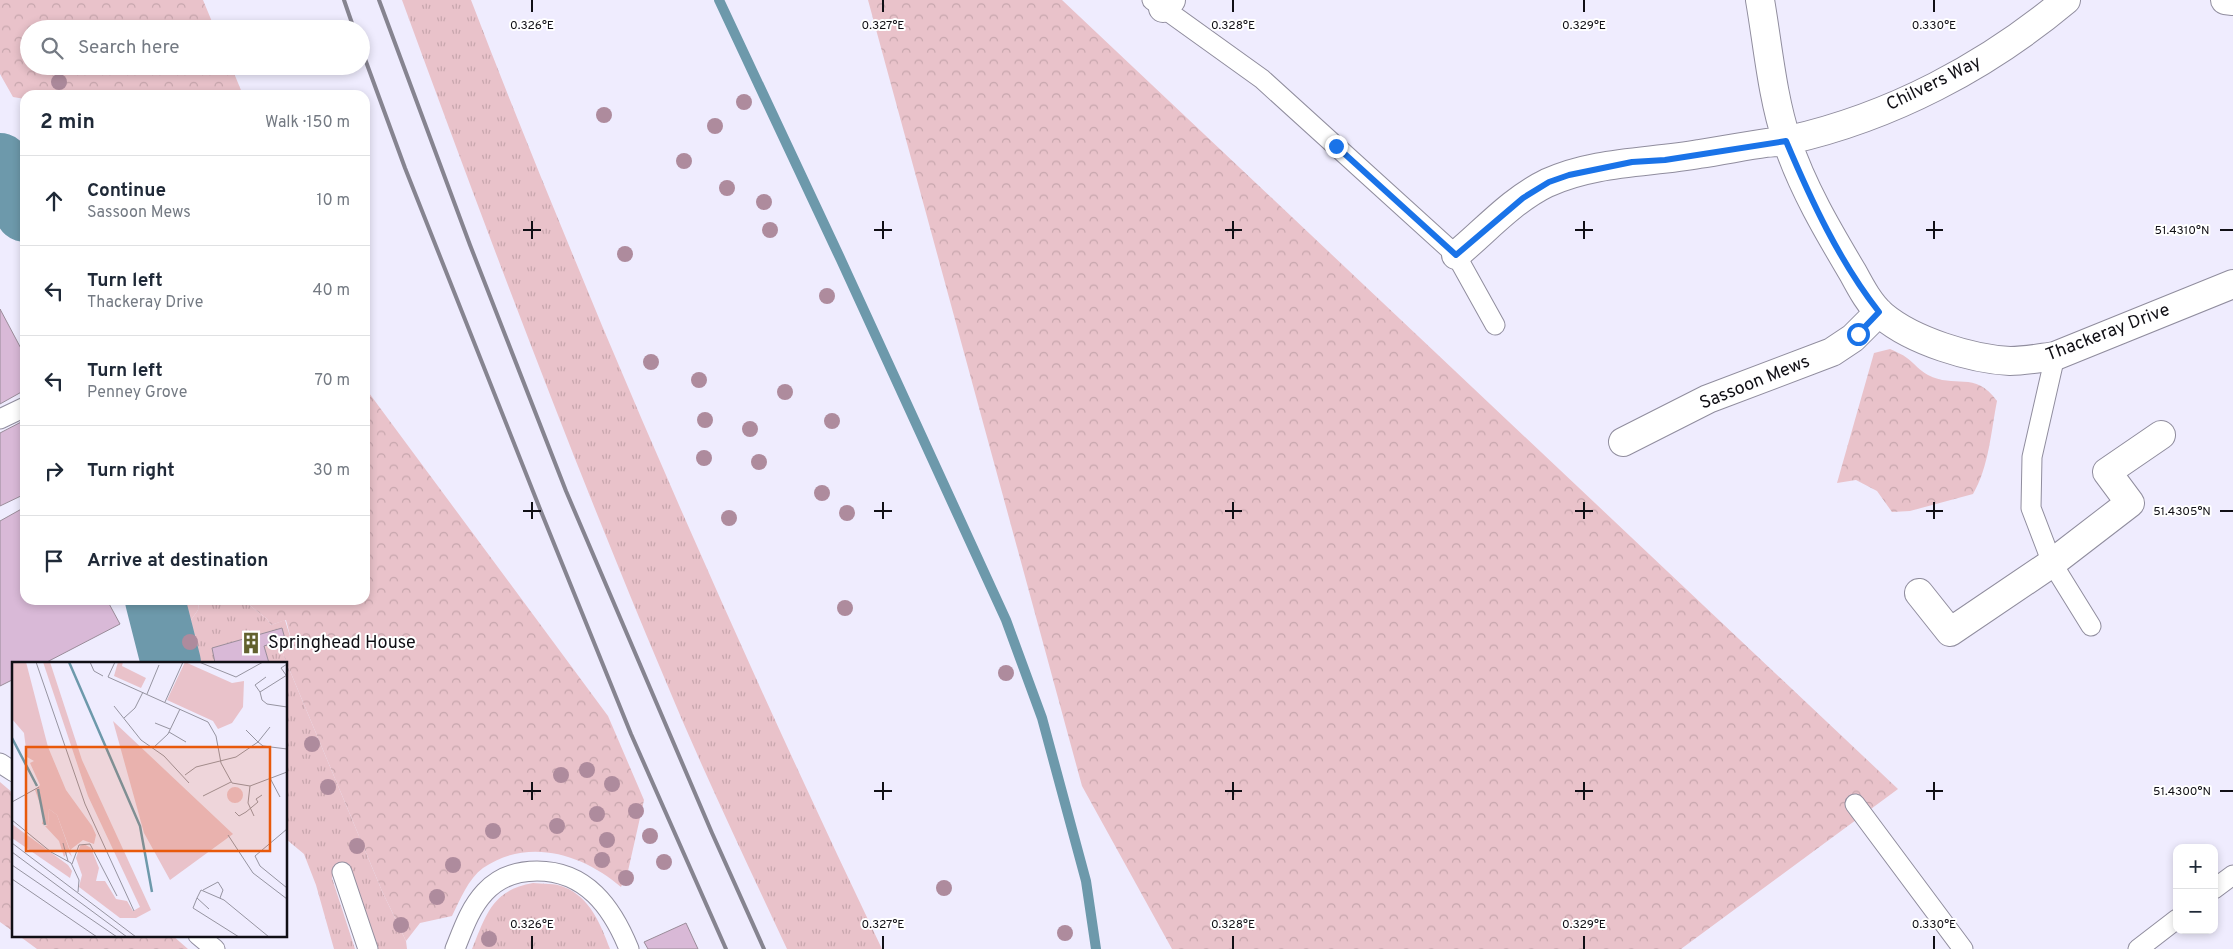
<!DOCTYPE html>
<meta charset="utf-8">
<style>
body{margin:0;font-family:Overpass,sans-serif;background:#f2f2f3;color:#1f2937}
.controls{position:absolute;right:15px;bottom:15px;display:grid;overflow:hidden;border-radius:10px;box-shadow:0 2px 8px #0003}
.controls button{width:45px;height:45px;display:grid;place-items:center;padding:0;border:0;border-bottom:1px solid #e0e1e3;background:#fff;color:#1f2937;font:25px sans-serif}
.stop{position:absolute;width:15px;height:15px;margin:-11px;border:4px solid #1a73e8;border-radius:50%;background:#fff}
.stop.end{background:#1a73e8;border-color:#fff;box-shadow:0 1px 5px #0008}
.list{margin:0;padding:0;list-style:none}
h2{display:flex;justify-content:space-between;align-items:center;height:65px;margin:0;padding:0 20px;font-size:21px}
h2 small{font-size:16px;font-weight:400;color:#747a83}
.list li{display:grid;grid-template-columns:32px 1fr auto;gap:15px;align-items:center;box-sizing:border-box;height:90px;padding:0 20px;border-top:1px solid #e0e1e3}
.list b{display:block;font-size:19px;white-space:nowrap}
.list p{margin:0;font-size:16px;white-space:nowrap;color:#747a83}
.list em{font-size:16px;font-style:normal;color:#747a83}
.icon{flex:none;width:28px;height:28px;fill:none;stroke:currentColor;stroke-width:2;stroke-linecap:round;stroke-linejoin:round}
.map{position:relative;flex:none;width:2233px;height:949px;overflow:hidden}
.search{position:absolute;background:#fff;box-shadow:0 2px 8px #0003;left:20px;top:20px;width:350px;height:55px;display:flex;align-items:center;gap:12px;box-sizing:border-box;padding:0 18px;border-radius:28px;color:#747a83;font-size:19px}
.panel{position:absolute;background:#fff;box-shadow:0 2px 8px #0003;left:20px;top:90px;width:350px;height:515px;border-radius:15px}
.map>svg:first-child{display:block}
.grass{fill:url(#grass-tufts)}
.forest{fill:url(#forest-crowns)}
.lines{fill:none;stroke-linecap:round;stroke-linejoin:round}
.stream{stroke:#6d99ab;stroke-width:10}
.river{stroke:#6d99ab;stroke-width:60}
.building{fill:#d9b9d7;stroke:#9a8c99}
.service-casing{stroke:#908d9e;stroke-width:21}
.minor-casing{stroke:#908d9e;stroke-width:30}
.service{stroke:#fff;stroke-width:19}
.minor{stroke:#fff;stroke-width:28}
.rail{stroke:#868490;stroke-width:4}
.tree{fill:#ae8b9d}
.route{stroke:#1a73e8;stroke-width:6}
.ticks{fill:none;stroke:#100f15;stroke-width:2}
.labels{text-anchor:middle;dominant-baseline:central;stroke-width:4;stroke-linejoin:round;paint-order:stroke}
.street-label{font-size:18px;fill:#100f15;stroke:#fff}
.poi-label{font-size:18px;fill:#100f15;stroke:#fff;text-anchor:start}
.inset-river{fill:none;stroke:#6d99ab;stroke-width:2.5}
.inset-road{fill:none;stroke:#9694a1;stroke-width:1}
.view{fill:#e8590c;fill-opacity:0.15;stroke:#e8590c;stroke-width:2.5}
.inset-edge{fill:none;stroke:#100f15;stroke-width:2.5}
.ticks-label{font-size:12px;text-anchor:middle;fill:#100f15;stroke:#fff;stroke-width:4;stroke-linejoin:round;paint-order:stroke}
</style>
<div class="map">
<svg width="2233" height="949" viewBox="0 0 2233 949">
<defs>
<pattern id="grass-tufts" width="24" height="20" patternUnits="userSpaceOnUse" patternTransform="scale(1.25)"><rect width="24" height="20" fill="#e9c2ca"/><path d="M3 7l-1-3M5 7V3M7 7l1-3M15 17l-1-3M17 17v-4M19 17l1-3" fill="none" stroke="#c7a6ad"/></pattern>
<pattern id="forest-crowns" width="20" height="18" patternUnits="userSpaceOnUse" patternTransform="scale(1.25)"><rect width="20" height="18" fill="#e9c2ca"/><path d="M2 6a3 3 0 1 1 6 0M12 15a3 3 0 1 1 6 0" fill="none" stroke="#c7a6ad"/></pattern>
</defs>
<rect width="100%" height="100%" fill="#efecfe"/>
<path class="grass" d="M402,0H471C513,110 558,219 603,328C691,537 784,744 882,949H787C745,859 702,769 664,677C570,454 485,227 402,0Z
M199,600H243L267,619L271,625L285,620L292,643L280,647L382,891L406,941L407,949H378L346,869L333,875L332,878L355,949H334L316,885L304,854L286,839V663H269L264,646L285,639L282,629L212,648L216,662L194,663L191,620L198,610Z
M533,883C543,884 555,883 564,887C590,897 601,925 610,949H472C486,915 492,890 533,883Z"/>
<path class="forest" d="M0,0H203L215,29H29V66H231L243,95H25V99L13,97L0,74Z
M868,0H1062L1898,789L1681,949H1172L1082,786Z
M1890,349C1896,352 1902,354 1907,358C1914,363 1920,371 1928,375C1954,389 1975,370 1997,401C1991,431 1989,467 1973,494L1910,511L1892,512L1877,491L1856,480L1837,483L1874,353Z
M365,384L369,393L608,716L644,800L628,871L621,887C583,854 528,837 483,868C468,879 460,900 452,916L420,923L406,941L382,891L280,647L292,643L286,620L271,625L267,619L243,600H365Z
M147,600H199L198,610L191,620L172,619L146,615L151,613Z
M191,624L194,663H148L150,625Z
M0,782L14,794V932L0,922Z
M18,935H172L188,949H37Z"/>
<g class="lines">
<path class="stream" d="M719,0L841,260L1006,620L1042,718L1086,881L1096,949"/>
<path class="river" d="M0,163L25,212
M155,600L171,663"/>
</g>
<path class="building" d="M0,309L25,356V390L0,404Z
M25,420V494L0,506V433Z
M25,507V600H107L120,624L45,663H14V679L0,686V521Z
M282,628L285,639L264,646L269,663H215L212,648Z
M686,923L698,949H648L644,942Z"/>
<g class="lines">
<g class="service-casing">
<path id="service" d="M1152,0L1262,79L1456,255L1495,325
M2055,356L2032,457L2031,508L2052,563L2091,626
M0,419L25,407
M0,763L14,772
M1855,804L1963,949
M342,872L368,949
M2214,889L2233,875
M198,935L215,949
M455,949C463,929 470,908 485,892C499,877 517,871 537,871C586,871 612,907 629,949
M2138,949L2177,919"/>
</g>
<g class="minor-casing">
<path id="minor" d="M1760,0C1768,46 1772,96 1787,141C1802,187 1828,231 1853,273C1861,288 1870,305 1883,316C1913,341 1971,359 2010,361C2025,361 2040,358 2055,356L2233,284
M2225,0L2233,1
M1163,8L1171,0
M1456,255C1485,231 1512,200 1547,183C1595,161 1649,163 1699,154C1721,151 1744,146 1766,143C1774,142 1781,142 1789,140C1891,117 1986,67 2066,0
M1623,442L1708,399L1832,352L1853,338L1879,312
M1919,593L1950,632L2052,563L2130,503L2107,472L2161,435"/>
</g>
<use href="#service" class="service"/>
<use href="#minor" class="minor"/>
<path class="rail" d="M344,0L354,29
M379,0L470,245L566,491L712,833L764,949
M361,48L405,168L542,514L631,734L726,949"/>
</g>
<g class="tree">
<circle cx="59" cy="82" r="8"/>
<circle cx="744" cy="102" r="8"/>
<circle cx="604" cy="115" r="8"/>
<circle cx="715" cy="126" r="8"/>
<circle cx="684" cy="161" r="8"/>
<circle cx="727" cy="188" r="8"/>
<circle cx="764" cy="202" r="8"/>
<circle cx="770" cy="230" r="8"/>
<circle cx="625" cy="254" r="8"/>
<circle cx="827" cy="296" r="8"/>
<circle cx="651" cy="362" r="8"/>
<circle cx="699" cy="380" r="8"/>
<circle cx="785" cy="392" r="8"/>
<circle cx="705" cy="420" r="8"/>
<circle cx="832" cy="421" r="8"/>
<circle cx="750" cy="429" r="8"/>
<circle cx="704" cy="458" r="8"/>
<circle cx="759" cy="462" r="8"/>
<circle cx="822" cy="493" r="8"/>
<circle cx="847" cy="513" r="8"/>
<circle cx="729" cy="518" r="8"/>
<circle cx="845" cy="608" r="8"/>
<circle cx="190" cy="642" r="8"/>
<circle cx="1006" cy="673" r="8"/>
<circle cx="312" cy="744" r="8"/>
<circle cx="587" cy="770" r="8"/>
<circle cx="561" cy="775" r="8"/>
<circle cx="612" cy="784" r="8"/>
<circle cx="328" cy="787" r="8"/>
<circle cx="636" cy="811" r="8"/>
<circle cx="597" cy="814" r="8"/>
<circle cx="557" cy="826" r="8"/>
<circle cx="493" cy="831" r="8"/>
<circle cx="650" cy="836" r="8"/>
<circle cx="607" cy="840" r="8"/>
<circle cx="357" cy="846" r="8"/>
<circle cx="602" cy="860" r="8"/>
<circle cx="664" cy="862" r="8"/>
<circle cx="453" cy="865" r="8"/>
<circle cx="626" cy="878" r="8"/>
<circle cx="944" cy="888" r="8"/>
<circle cx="437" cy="897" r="8"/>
<circle cx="401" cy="925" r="8"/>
<circle cx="1065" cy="933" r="8"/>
<circle cx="489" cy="939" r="8"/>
</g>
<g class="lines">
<path class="route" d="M1336,146L1456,255L1523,198L1549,182L1569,175L1632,162L1665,160L1786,141C1811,200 1839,261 1879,312L1858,334"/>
</g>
<path class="ticks" d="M532,0V12M883,0V12M1233,0V12M1584,0V12M1934,0V12M532,221V239M883,221V239M1233,221V239M1584,221V239M1934,221V239M523,230H541M874,230H892M1225,230H1242M1575,230H1593M1926,230H1943M2220,230H2233M532,502V519M883,502V519M1233,502V519M1584,502V519M1934,502V519M523,511H541M874,511H892M1225,511H1242M1575,511H1593M1926,511H1943M2220,511H2233M532,782V800M883,782V800M1233,782V800M1584,782V800M1934,782V800M523,791H541M874,791H892M1225,791H1242M1575,791H1593M1926,791H1943M2220,791H2233M532,936V949M883,936V949M1233,936V949M1584,936V949M1934,936V949"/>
<defs>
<g id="building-bare" transform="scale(1.725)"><path d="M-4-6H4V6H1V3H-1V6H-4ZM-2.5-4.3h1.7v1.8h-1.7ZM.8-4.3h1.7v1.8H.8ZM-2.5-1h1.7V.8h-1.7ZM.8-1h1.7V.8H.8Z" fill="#62612e" stroke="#fff" stroke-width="2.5" paint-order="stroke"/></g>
</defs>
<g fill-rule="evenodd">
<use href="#building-bare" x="251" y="643"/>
</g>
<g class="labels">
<g class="street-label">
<text transform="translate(1934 84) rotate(-26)">Chilvers Way</text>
<text transform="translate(2108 333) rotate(-21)">Thackeray Drive</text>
<text transform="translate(1755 383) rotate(-22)">Sassoon Mews</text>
</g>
<g class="poi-label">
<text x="268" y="643">Springhead House</text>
</g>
</g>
<g transform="translate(12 662)">
<rect width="275" height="275" fill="#efecfe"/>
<path d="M31,0H38L70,98L139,248L124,256H108L67,225L70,213L64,196L68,184L72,182L79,186L87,206L84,219H93L104,237L115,239L121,249L128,245L76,134ZM106,0H111L110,4L134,16L129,26L102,14ZM37,147L45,153L60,195L56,190L52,195L47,179L33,164L36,163Z" fill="#e9c2ca"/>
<path d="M0,0H14L36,85L54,128L80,164L84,173L82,182L71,178L58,188L45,153L37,147L36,163L30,162L32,153L23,128L28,123L18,101L22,99L15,95L12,71L0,57ZM173,0L220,21L232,19L231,45L220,61L206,67L201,59L155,38ZM101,59L221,172L158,218L132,171ZM215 133a8 8 0 1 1 16 0a8 8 0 1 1-16 0ZM0,162L56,203L60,209L58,216L0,176Z" fill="#e9c2ca"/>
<path class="inset-river" d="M57,0L128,164L140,230M0,76L25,124M26,127L33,163"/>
<path class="inset-road" d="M24,0L73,142L122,249M78,0L82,9L91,14M103,0L96,15L196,60L204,74L209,101L220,121L238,124L275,110M187,0L224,15L251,0M274,13L269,6L275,2M275,13L248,30L250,38L255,42L275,45M248,30L243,23L254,15M135,32L147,3M153,40L171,0M102,44L129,78L152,94L177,121M112,56L123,46L131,30M143,61L158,67M234,68L246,80L258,65M157,70L174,80M141,86L156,72L168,47M173,113L184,105L224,95L246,80L251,84L275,87M258,116L268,135M238,124L236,141L242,154M191,134L219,120M0,140L27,125M223,150L227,154L234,150L246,140L244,137L250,133M0,158L39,190L59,201L67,218L66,230M275,167L243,194L248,204L275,226M216,173L241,211L275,237M0,181L124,275M51,181L56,199M0,190L115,275M60,202L67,183L78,182L105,234M0,203L105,275M0,217L85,275M191,228L206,220L211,228L208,236M185,236L181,246L227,275M197,247L185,236L189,228L212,238L257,275"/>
<path class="view" d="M14,85H258V189H14Z"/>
<rect width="275" height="275" class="inset-edge"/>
</g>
<g class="ticks-label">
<text x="532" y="29">0.326°E</text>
<text x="883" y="29">0.327°E</text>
<text x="1233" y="29">0.328°E</text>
<text x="1584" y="29">0.329°E</text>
<text x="1934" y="29">0.330°E</text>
<text x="2182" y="234">51.4310°N</text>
<text x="2182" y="515">51.4305°N</text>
<text x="2182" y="795">51.4300°N</text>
<text x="532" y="928">0.326°E</text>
<text x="883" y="928">0.327°E</text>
<text x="1233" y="928">0.328°E</text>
<text x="1584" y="928">0.329°E</text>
<text x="1934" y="928">0.330°E</text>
</g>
</svg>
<div class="controls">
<button>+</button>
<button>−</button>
</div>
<div class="stop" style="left:1858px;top:334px"></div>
<div class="stop end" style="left:1336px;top:146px"></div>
<div class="search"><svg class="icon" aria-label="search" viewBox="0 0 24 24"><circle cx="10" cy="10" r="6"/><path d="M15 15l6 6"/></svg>Search here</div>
<section class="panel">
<h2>2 min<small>Walk · 150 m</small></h2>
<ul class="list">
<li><svg class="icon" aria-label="ahead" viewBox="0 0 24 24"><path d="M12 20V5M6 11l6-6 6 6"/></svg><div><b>Continue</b><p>Sassoon Mews</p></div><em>10 m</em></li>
<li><svg class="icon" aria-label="left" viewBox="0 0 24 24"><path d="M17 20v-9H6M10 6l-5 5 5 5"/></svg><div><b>Turn left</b><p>Thackeray Drive</p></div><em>40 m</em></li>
<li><svg class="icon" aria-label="left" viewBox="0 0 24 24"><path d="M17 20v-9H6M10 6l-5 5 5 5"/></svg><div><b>Turn left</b><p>Penney Grove</p></div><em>70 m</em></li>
<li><svg class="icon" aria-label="right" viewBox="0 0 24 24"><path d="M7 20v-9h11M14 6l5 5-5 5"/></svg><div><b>Turn right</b></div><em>30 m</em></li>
<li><svg class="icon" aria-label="arrive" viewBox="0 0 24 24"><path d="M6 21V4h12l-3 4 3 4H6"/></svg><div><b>Arrive at destination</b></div></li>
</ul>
</section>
</div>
